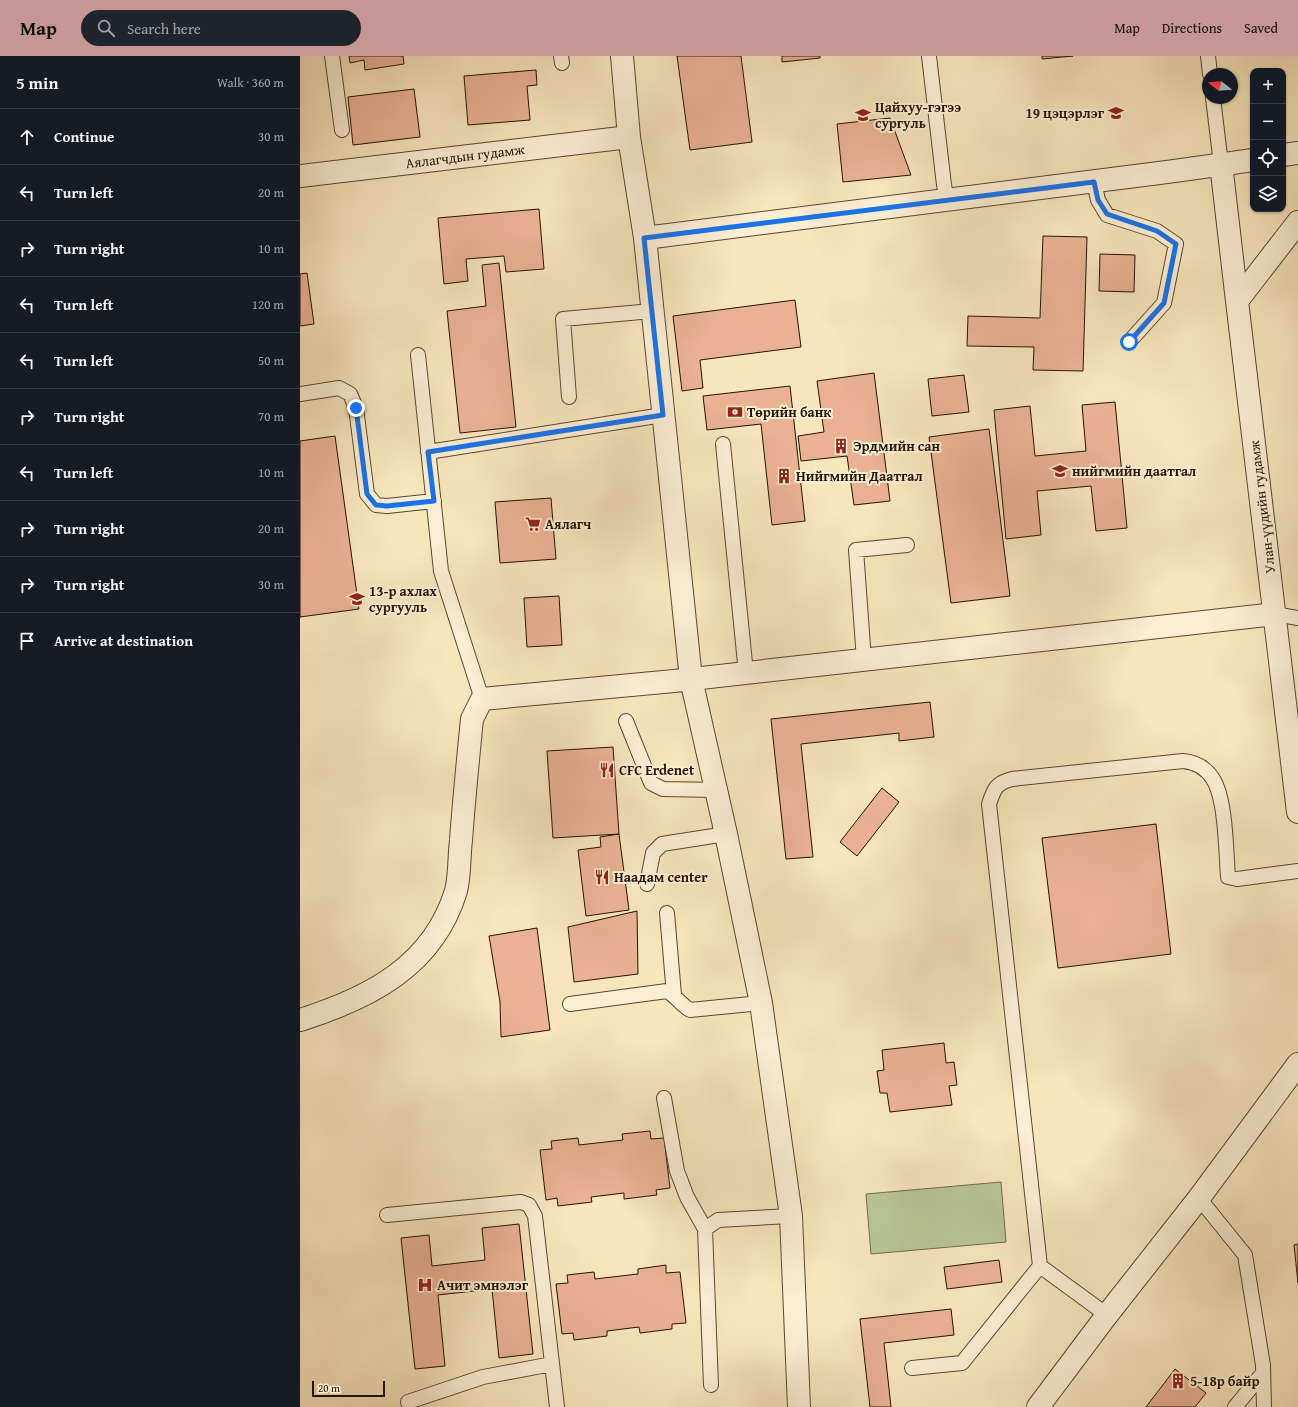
<!DOCTYPE html>
<meta charset="utf-8">
<style>
body{margin:0;font-family:"Gentium Book Plus",serif;background:#20242c;color:#f1f3f6}
.controls{position:absolute;right:12px;top:12px;display:grid;overflow:hidden;border-radius:8px;box-shadow:0 1px 3px #0004}
.controls button{width:36px;height:36px;display:grid;place-items:center;padding:0;border:0;border-bottom:1px solid #363941;background:#171b24;color:#f1f3f6;font:20px sans-serif}
.compass{position:absolute;left:902px;top:12px;width:36px;height:36px;border-radius:50%;background:#171b24;box-shadow:0 1px 3px #0004;rotate:287deg}
.scale{position:absolute;left:12px;bottom:10px;width:73px;box-sizing:border-box;padding-left:4px;border:2px solid #261305;border-top:0;font-size:11px;line-height:14px;white-space:nowrap;color:#261305;-webkit-text-stroke:3px #faeed3;paint-order:stroke}
.stop{position:absolute;width:12px;height:12px;margin:-9px;border:3px solid #1a73e8;border-radius:50%;background:#fff}
.stop.end{background:#1a73e8;border-color:#fff;box-shadow:0 1px 4px #0008}
.list{margin:0;padding:0;list-style:none}
h2{display:flex;justify-content:space-between;align-items:center;height:52px;margin:0;padding:0 16px;font-size:17px}
h2 small{font-size:13px;font-weight:400;color:#9ea1a6}
.list li{display:grid;grid-template-columns:26px 1fr auto;gap:12px;align-items:center;box-sizing:border-box;height:56px;padding:0 16px;border-top:1px solid #363941}
.list b{display:block;font-size:15px;white-space:nowrap}
.list em{font-size:13px;font-style:normal;color:#9ea1a6}
.icon{flex:none;width:22px;height:22px;fill:none;stroke:currentColor;stroke-width:2;stroke-linecap:round;stroke-linejoin:round}
.map{position:relative;flex:none;width:998px;height:1351px;overflow:hidden}
header{display:flex;align-items:center;gap:24px;box-sizing:border-box;height:56px;padding:0 20px;background:#c59692;color:#111}
header strong{font-size:19px}
nav{display:flex;gap:22px;margin-inline-start:auto;font-size:14px}
.search{width:280px;height:36px;background:#20242c;display:flex;align-items:center;gap:10px;box-sizing:border-box;padding:0 14px;border-radius:22px;color:#9ea1a6;font-size:15px}
main{display:flex}
aside{flex:1;background:#171b24}
.map>svg:first-child{display:block}
.green{fill:#b8c694;stroke:#6f6c4c}
.building{fill:#eab293;stroke:#261305}
.lines{fill:none;stroke-linecap:round;stroke-linejoin:round}
.lane-casing{stroke:#5a4833;stroke-width:16}
.street-casing{stroke:#5a4833;stroke-width:24}
.lane{stroke:#faeed3;stroke-width:14}
.street{stroke:#faeed3;stroke-width:22}
.route{stroke:#1a73e8;stroke-width:5}
.labels{text-anchor:middle;dominant-baseline:central;stroke-width:4;stroke-linejoin:round;paint-order:stroke}
.poi-label{font-size:14px;font-weight:bold;fill:#261305;stroke:#faeed3;text-anchor:start}
.street-label{font-size:14px;fill:#261305;stroke:#faeed3}
</style>
<header>
<strong>Map</strong>
<div class="search"><svg class="icon" aria-label="search" viewBox="0 0 24 24"><circle cx="10" cy="10" r="6"/><path d="M15 15l6 6"/></svg>Search here</div>
<nav><a>Map</a><a>Directions</a><a>Saved</a></nav>
</header>
<main>
<aside>
<h2>5 min<small>Walk · 360 m</small></h2>
<ul class="list">
<li><svg class="icon" aria-label="ahead" viewBox="0 0 24 24"><path d="M12 20V5M6 11l6-6 6 6"/></svg><div><b>Continue</b></div><em>30 m</em></li>
<li><svg class="icon" aria-label="left" viewBox="0 0 24 24"><path d="M17 20v-9H6M10 6l-5 5 5 5"/></svg><div><b>Turn left</b></div><em>20 m</em></li>
<li><svg class="icon" aria-label="right" viewBox="0 0 24 24"><path d="M7 20v-9h11M14 6l5 5-5 5"/></svg><div><b>Turn right</b></div><em>10 m</em></li>
<li><svg class="icon" aria-label="left" viewBox="0 0 24 24"><path d="M17 20v-9H6M10 6l-5 5 5 5"/></svg><div><b>Turn left</b></div><em>120 m</em></li>
<li><svg class="icon" aria-label="left" viewBox="0 0 24 24"><path d="M17 20v-9H6M10 6l-5 5 5 5"/></svg><div><b>Turn left</b></div><em>50 m</em></li>
<li><svg class="icon" aria-label="right" viewBox="0 0 24 24"><path d="M7 20v-9h11M14 6l5 5-5 5"/></svg><div><b>Turn right</b></div><em>70 m</em></li>
<li><svg class="icon" aria-label="left" viewBox="0 0 24 24"><path d="M17 20v-9H6M10 6l-5 5 5 5"/></svg><div><b>Turn left</b></div><em>10 m</em></li>
<li><svg class="icon" aria-label="right" viewBox="0 0 24 24"><path d="M7 20v-9h11M14 6l5 5-5 5"/></svg><div><b>Turn right</b></div><em>20 m</em></li>
<li><svg class="icon" aria-label="right" viewBox="0 0 24 24"><path d="M7 20v-9h11M14 6l5 5-5 5"/></svg><div><b>Turn right</b></div><em>30 m</em></li>
<li><svg class="icon" aria-label="arrive" viewBox="0 0 24 24"><path d="M6 21V4h12l-3 4 3 4H6"/></svg><div><b>Arrive at destination</b></div></li>
</ul>
</aside>
<div class="map">
<svg width="998" height="1351" viewBox="0 0 998 1351">
<rect width="100%" height="100%" fill="#f7e5bc"/>
<filter id="stains"><feTurbulence type="fractalNoise" baseFrequency=".005" numOctaves="4"/><feColorMatrix values="0 0 0 0 .2 0 0 0 0 .09 0 0 0 0 .02 0 0 0 .5 -.17"/></filter>
<radialGradient id="worn" r=".72"><stop offset=".6" stop-color="#630" stop-opacity="0"/><stop offset="1" stop-color="#630" stop-opacity=".3"/></radialGradient>
<path class="green" d="M701,1126L706,1186L571,1198L566,1138Z"/>
<path class="building" d="M49,0H103L104,8L65,14L64,4L50,7Z
M377,0H441L452,86L390,94Z
M482,0H520V2L482,6Z
M742,0H773L742,3Z
M236,14L237,29L227,30L230,64L168,69L164,20Z
M114,33L120,81L53,89L48,41Z
M590,62L611,119L543,126L537,68Z
M239,153L244,213L206,216L204,200L166,203L168,225L144,228L138,162Z
M743,180L787,181L783,315L733,314L734,291L667,290L668,260L740,262Z
M800,198L835,199L834,236L799,235Z
M199,207L216,371L160,377L147,255L186,250L182,209Z
M7,217L14,268L0,270V218Z
M495,244L501,291L400,304L403,332L382,335L373,260Z
M574,317L590,445L554,449L547,400L501,405L498,380L524,376L517,325Z
M664,319L669,356L632,360L628,323Z
M490,330L505,465L472,469L461,368L407,374L403,340Z
M815,346L827,472L796,475L791,430L737,435L741,479L706,483L694,354L730,350L735,400L786,395L782,349Z
M689,373L710,540L651,547L629,381Z
M35,380L59,553L0,561V385Z
M251,442L256,503L200,507L195,446Z
M259,540L262,589L227,591L224,542Z
M630,646L634,681L599,685V677L501,688L513,801L486,803L471,663Z
M313,691L319,778L253,782L247,695Z
M582,732L599,746L557,800L540,786Z
M856,768L871,898L758,912L742,782Z
M319,778L329,854L286,860L278,794L301,791L300,781Z
M337,855L338,918L274,926L268,871Z
M237,872L250,974L201,981L200,946L189,880Z
M644,987L646,1007L654,1006L657,1029L649,1030L652,1049L590,1056L587,1037H580L577,1015L584,1014L582,994Z
M350,1075L351,1083L364,1082L370,1132L356,1134L357,1139L324,1143V1137L291,1141L292,1146L258,1150L257,1142L246,1144L240,1094L252,1093L251,1085L278,1082L279,1089L323,1084L322,1078Z
M219,1168L233,1298L199,1302L192,1233L138,1239L145,1310L115,1313L101,1182L129,1179L132,1210L185,1204L182,1172Z
M998,1188V1227L994,1189Z
M699,1204L702,1226L647,1233L644,1211Z
M366,1209V1217L380,1216L386,1267L372,1268V1273L340,1277L339,1271L307,1275V1280L274,1284L273,1277L262,1278L256,1228L268,1227L267,1219L294,1216L295,1223L338,1218V1213Z
M651,1253L654,1279L584,1287L591,1351H570L560,1263Z
M875,1313L906,1337L895,1351H846Z"/>
<g class="lines">
<g class="lane-casing">
<path id="lane" d="M32,0L42,74
M261,0L262,7
M629,0L644,129L647,144
M908,0L910,18
M913,42L921,108
M794,126L798,144L807,159L857,175L876,188L864,247L829,286
M118,299L141,515L182,643
M0,338L39,332L50,338L56,352L67,438L76,449L87,450L134,445
M269,341L263,263L352,255
M423,388L446,617
M128,396L363,359
M975,558L998,562
M564,604L556,494L607,489
M326,665L351,727L363,733L416,734
M347,828L353,797L362,788L426,778
M367,857L374,939
M270,948L367,935C376,940 380,948 390,954L461,947
M364,1042L377,1115L387,1141L405,1173
M899,1142L945,1199L963,1309L964,1351
M87,1159L221,1146L229,1149L235,1160L257,1351
M807,1259L740,1210L689,748C694,733 696,727 712,723L883,705C895,706 906,712 913,723C926,743 926,796 928,821L937,823L998,815
M612,1312L662,1307L740,1210
M411,1329L405,1173L418,1164L491,1160
M108,1346L183,1321L252,1308
M935,1351L963,1317"/>
</g>
<g class="street-casing">
<path id="street" d="M322,0L329,81L345,182L391,623L426,778L461,947L491,1160L499,1351
M983,99L998,97
M921,108L937,245
M0,120L329,81
M998,166L937,245L998,756
M345,182L867,116L953,104
M0,964C70,942 133,910 156,835C160,819 159,800 161,784C164,744 168,703 172,663L182,643L374,625L975,558
M738,1351L807,1259L899,1142L998,1008"/>
</g>
<use href="#lane" class="lane"/>
<use href="#street" class="street"/>
</g>
<g class="lines">
<path class="route" d="M56,352L67,438L76,449L87,450L134,445L128,396L363,359L344,182L794,126L798,144L807,158L857,175L876,188L864,247L829,286"/>
</g>
<defs>
<g id="school-bare" transform="scale(1.2)"><path d="M0-5L7-2L0 1L-7-2ZM-4 1L0 2.5L4 1V4Q0 6-4 4Z" fill="#8f2418" stroke="#faeed3" stroke-width="2.5" paint-order="stroke"/></g>
<g id="bank-bare" transform="scale(1.2)"><path d="M-6-4H6V4H-6ZM0-2.3a2.3 2.3 0 1 0 0 4.6a2.3 2.3 0 1 0 0-4.6Z" fill="#8f2418" stroke="#faeed3" stroke-width="2.5" paint-order="stroke"/></g>
<g id="building-bare" transform="scale(1.2)"><path d="M-4-6H4V6H1V3H-1V6H-4ZM-2.5-4.3h1.7v1.8h-1.7ZM.8-4.3h1.7v1.8H.8ZM-2.5-1h1.7V.8h-1.7ZM.8-1h1.7V.8H.8Z" fill="#8f2418" stroke="#faeed3" stroke-width="2.5" paint-order="stroke"/></g>
<g id="supermarket-bare" transform="scale(1.2)"><path d="M-6-5.5h2.5l.6 2H6L4.5 2H-2.5L-4.4-4H-6ZM-1.5 3.2a1.3 1.3 0 1 0 .1 0ZM3 3.2a1.3 1.3 0 1 0 .1 0Z" fill="#8f2418" stroke="#faeed3" stroke-width="2.5" paint-order="stroke"/></g>
<g id="restaurant-bare" transform="scale(1.2)"><path d="M-5-6h1v4h1v-4h1v4h1v-4h1v5L-1.5 .5V6h-2V.5L-5-1ZM5-6V6H3V1.5H1.5Q1.5-4 5-6Z" fill="#8f2418" stroke="#faeed3" stroke-width="2.5" paint-order="stroke"/></g>
<g id="hospital-bare" transform="scale(1.2)"><path d="M-5-5h3v3.5h4V-5h3V5h-3V1.5h-4V5h-3Z" fill="#8f2418" stroke="#faeed3" stroke-width="2.5" paint-order="stroke"/></g>
</defs>
<g fill-rule="evenodd">
<use href="#school-bare" x="816" y="57"/>
<use href="#school-bare" x="563" y="59"/>
<use href="#bank-bare" x="435" y="356"/>
<use href="#building-bare" x="541" y="390"/>
<use href="#school-bare" x="760" y="415"/>
<use href="#building-bare" x="484" y="420"/>
<use href="#supermarket-bare" x="233" y="468"/>
<use href="#school-bare" x="57" y="543"/>
<use href="#restaurant-bare" x="307" y="714"/>
<use href="#restaurant-bare" x="302" y="821"/>
<use href="#hospital-bare" x="125" y="1229"/>
<use href="#building-bare" x="878" y="1325"/>
</g>
<g class="labels">
<g class="poi-label">
<text x="575" y="51">Цайхуу-гэгээ<tspan x="575" dy="16">сургуль</tspan></text>
<text x="804" y="57" text-anchor="end">19 цэцэрлэг</text>
<text x="447" y="356">Төрийн банк</text>
<text x="553" y="390">Эрдмийн сан</text>
<text x="772" y="415">нийгмийн даатгал</text>
<text x="496" y="420">Нийгмийн Даатгал</text>
<text x="245" y="468">Аялагч</text>
<text x="69" y="535">13-р ахлах<tspan x="69" dy="16">сургууль</tspan></text>
<text x="319" y="714">CFC Erdenet</text>
<text x="314" y="821">Наадам center</text>
<text x="137" y="1229">Ачит эмнэлэг</text>
<text x="890" y="1325">5-18р байр</text>
</g>
<g class="street-label">
<text transform="translate(165 100) rotate(-7)">Аялагчдын гудамж</text>
<text transform="translate(962 451) rotate(-97)">Улан-үүдийн гудамж</text>
</g>
</g>
<rect width="100%" height="100%" filter="url(#stains)"/>
<rect width="100%" height="100%" fill="url(#worn)"/>
</svg>
<div class="controls">
<button>+</button>
<button>−</button>
<button><svg class="icon" aria-label="locate" viewBox="0 0 24 24"><circle cx="12" cy="12" r="6"/><path d="M12 2v4M12 18v4M2 12h4M18 12h4"/></svg></button>
<button><svg class="icon" aria-label="layers" viewBox="0 0 24 24"><path d="M12 4l9 5-9 5-9-5zM3 14l9 5 9-5"/></svg></button>
</div>
<svg class="compass" viewBox="-18 -18 36 36"><path d="M0-13l5 13h-10z" fill="#e53935"/><path d="M0 13l5-13h-10z" fill="#9ea1a6"/></svg>
<div class="scale">20 m</div>
<div class="stop" style="left:829px;top:286px"></div>
<div class="stop end" style="left:56px;top:352px"></div>
</div>
</main>
